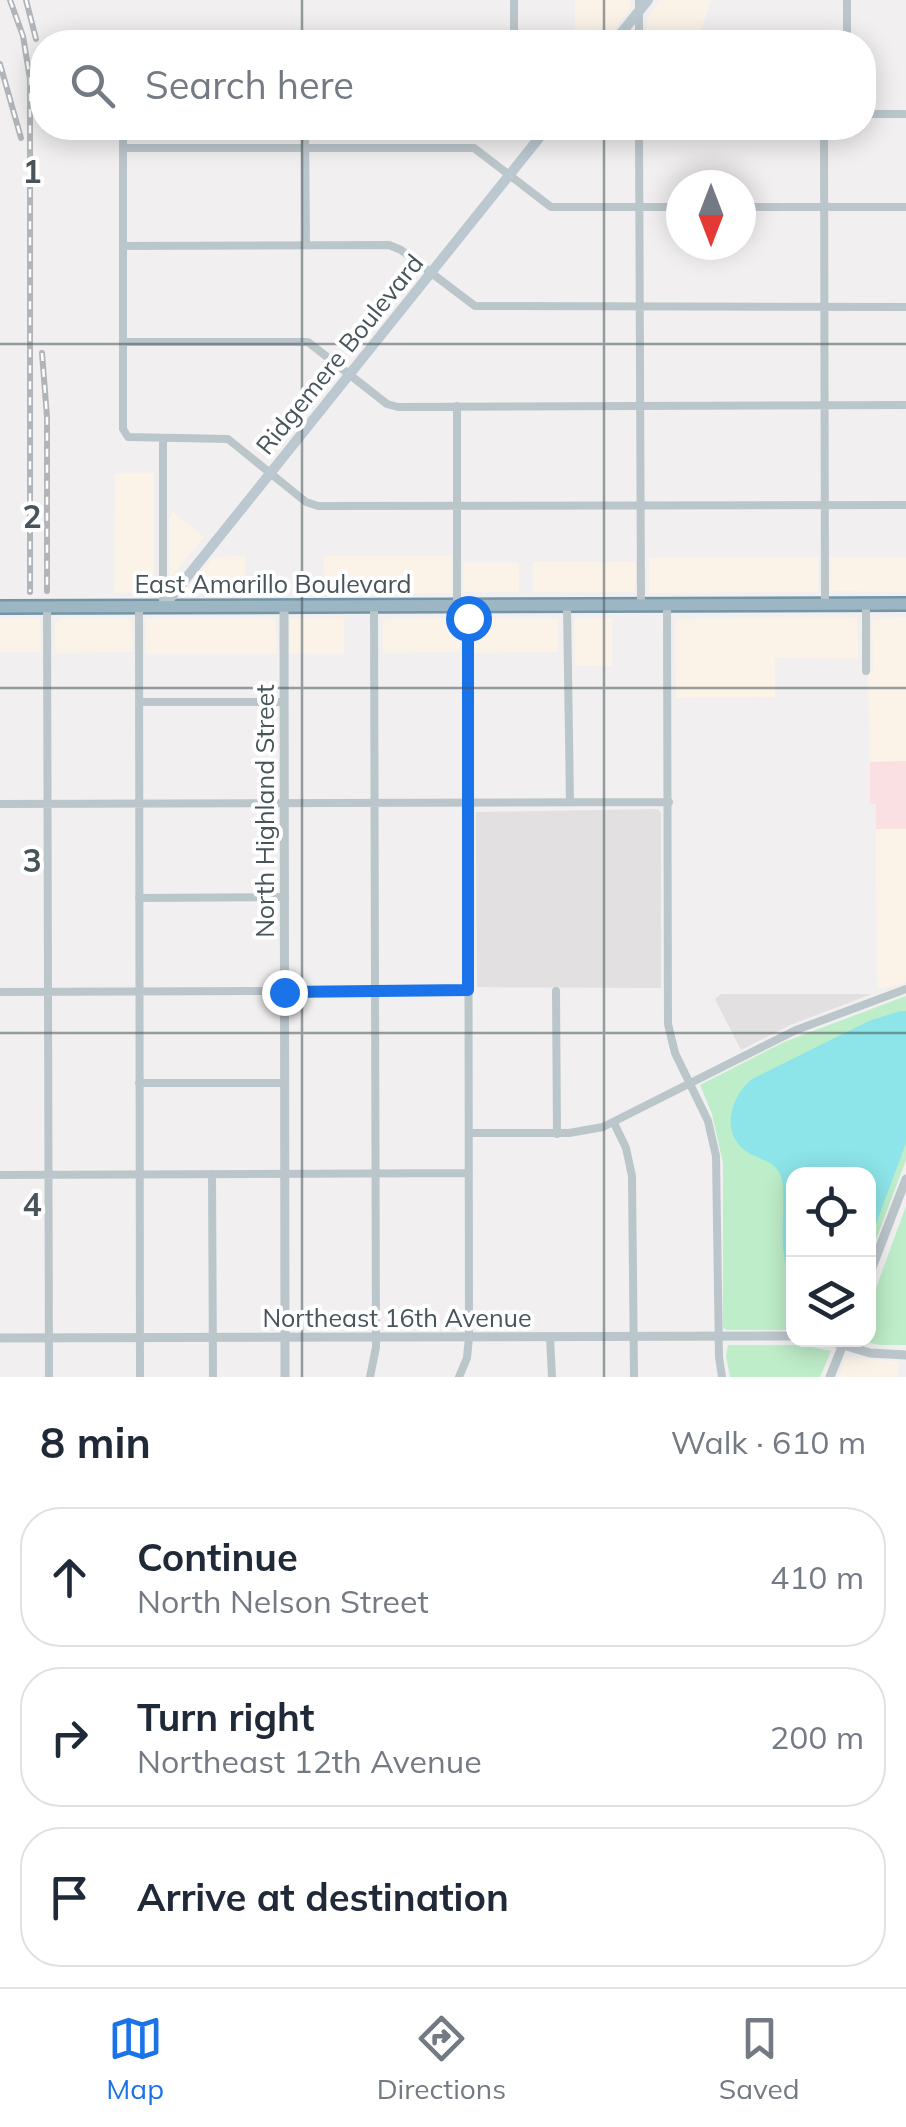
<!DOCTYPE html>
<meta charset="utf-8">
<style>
body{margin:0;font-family:Mulish,sans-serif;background:#f2f2f3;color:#1f2937}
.controls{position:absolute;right:30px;bottom:30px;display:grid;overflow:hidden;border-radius:20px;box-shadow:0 5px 25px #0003}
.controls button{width:90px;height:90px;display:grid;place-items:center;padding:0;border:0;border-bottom:2px solid #e0e1e3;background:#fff;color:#1f2937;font:50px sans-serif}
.compass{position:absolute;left:666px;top:170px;width:90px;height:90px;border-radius:50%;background:#fff;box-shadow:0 5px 25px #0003;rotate:180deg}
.stop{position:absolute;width:30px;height:30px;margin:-22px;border:8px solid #1a73e8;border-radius:50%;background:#fff}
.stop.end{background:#1a73e8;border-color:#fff;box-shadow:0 2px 10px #0008}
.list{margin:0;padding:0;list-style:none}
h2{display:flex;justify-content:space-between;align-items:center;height:130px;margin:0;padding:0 40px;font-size:42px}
h2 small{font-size:32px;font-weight:400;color:#747a83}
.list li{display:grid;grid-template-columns:65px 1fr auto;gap:30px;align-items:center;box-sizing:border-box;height:140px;margin:0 20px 20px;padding:0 20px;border:2px solid #e0e1e3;border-radius:40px}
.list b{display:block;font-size:38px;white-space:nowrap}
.list p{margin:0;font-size:32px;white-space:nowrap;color:#747a83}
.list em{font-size:32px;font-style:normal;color:#747a83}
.icon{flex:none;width:55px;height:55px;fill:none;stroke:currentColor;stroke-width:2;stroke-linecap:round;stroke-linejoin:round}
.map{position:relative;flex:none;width:906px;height:1377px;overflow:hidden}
.search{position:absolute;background:#fff;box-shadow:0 5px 25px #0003;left:30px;right:30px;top:30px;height:110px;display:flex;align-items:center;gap:25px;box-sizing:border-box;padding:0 35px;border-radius:40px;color:#747a83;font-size:38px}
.sheet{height:610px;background:#fff}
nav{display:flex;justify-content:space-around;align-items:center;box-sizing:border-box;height:140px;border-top:2px solid #e0e1e3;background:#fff;font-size:28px;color:#747a83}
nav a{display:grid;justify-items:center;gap:5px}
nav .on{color:#1a73e8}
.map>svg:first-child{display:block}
.commercial{fill:#fbf3e8}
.education{fill:#e2e0e0}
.medical{fill:#fae0e2}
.green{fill:#beedc9}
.water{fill:#8de5e9}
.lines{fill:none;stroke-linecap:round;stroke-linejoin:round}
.trunk-casing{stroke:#7395a7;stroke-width:16}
.minor{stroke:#bbc6cb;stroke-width:8}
.tertiary{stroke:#bbc6cb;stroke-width:9}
.secondary{stroke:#bbc8d0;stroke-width:10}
.trunk{stroke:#9cb6c4;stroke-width:11}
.rail-casing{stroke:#b1b5b9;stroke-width:6}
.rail{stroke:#fff;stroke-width:2.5;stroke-dasharray:8;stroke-linecap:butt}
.route{stroke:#1a73e8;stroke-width:12}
.grid{fill:none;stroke:#47555b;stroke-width:2.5;stroke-opacity:0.55}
.labels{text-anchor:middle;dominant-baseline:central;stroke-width:8;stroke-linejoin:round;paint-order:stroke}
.street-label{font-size:25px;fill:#47555b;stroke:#fff}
.grid-label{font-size:32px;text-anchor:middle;font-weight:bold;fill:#47555b;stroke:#fff;stroke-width:8;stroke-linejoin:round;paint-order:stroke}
</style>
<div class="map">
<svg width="906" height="1377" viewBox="0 0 906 1377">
<rect width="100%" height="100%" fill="#f1efef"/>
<path class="commercial" d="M575,0H630L631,8L607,39H575Z
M660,0H712L696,42H646L647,20Z
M115,473H154V592L114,593Z
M173,512L204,537L169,580V518Z
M245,556V594H182L214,557Z
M324,556H452V593L325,594Z
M649,557H818V592L649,593Z
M830,557H906V592L830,591Z
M635,562V592H533V562Z
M463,563H519V592H463Z
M906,617V761L870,762L868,672L873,671L872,620Z
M344,618V653H289L290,619Z
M460,618V652L383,653V619Z
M474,618L558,619V652L474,653Z
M612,618V666H575L574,619Z
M857,618L858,659L775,658V697L676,698L675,622L679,619Z
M0,619H40L41,652H0Z
M62,619H131L133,652L55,653V623Z
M146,619H275L277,653L145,654Z
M876,829H906V982L884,988H877Z
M849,1357L898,1362V1377H839L845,1359Z"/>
<path class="education" d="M658,809L661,813V988L477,987L476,812Z
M721,994H872L790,1025L741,1050L715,999Z"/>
<path class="medical" d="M906,761V829H876V804H870V762Z"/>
<path class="green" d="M906,996V1160L869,1258L868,1174H794L793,1330H727L723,1328V1163L712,1114L700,1085L784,1042Z
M906,1206V1345H879L859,1340H868L869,1307Z
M728,1345H802L831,1351L820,1377H730L726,1356Z"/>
<path class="water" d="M900,1011H906V1143L869,1243L868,1174H794L793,1279C775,1254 787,1210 782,1180C778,1161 761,1161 747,1152C719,1133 731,1096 752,1079L869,1021Z"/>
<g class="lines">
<g class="trunk-casing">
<path id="trunk" d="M0,607L906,604"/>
</g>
<path class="minor" d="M514,0V42
M639,0V42
M847,42V0
M864,114H906
M123,128V429L128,437L228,439L306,502L318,506L906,505
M305,128L306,245
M639,128L641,605
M824,128L825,605
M123,148H474L551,207H681
M741,207H906
M123,246L389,245L401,250L475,306L906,307
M123,342H308L387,404L398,407L906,405
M457,406V606
M667,605L668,1024L675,1053L708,1121L716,1156L719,1357L722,1377
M866,605V671
M567,606L570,802
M47,607L49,1377
M139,607L140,1377
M163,607V438
M139,702H284
M0,804L669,802
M139,898L285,897
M556,991L557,1134
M0,992L468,990
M139,1083H284
M614,1123L626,1148L632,1176L634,1377
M469,1133H569L603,1127L796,1030L906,989
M212,1174L213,1377
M0,1175L469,1173
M550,1337L552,1377
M370,1377L376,1347L374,606
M459,1377L467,1358L469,1337L468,606"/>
<path class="tertiary" d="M284,606L285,1377
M868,1278L906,1179
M0,1338L794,1336
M826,1340L870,1353L906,1355
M830,1377L844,1342"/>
<path class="secondary" d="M614,42L648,0
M163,607L547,128"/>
<use href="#trunk" class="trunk"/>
<g class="rail-casing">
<path id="rail" d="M10,0L23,36L30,79V592
M26,0L36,39
M0,64L21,138
M42,353L47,417V591"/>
</g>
<use href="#rail" class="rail"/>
</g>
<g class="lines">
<path class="route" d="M284,992L468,990V618"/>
</g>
<path class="grid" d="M302,0V42M604,0V42M302,128V1377M604,128V1377M0,344H906M0,688H906M0,1033H906"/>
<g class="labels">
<g class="street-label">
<text transform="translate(339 354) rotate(-51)">Ridgemere Boulevard</text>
<text x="273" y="583">East Amarillo Boulevard</text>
<text transform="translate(264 811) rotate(-90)">North Highland Street</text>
<text x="397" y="1317">Northeast 16th Avenue</text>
</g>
</g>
<g class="grid-label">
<text x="32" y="183">1</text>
<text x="32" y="528">2</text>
<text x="32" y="872">3</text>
<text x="32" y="1216">4</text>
</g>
</svg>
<div class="controls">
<button><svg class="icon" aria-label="locate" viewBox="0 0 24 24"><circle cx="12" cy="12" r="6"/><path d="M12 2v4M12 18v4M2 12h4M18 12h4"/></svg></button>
<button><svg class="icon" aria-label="layers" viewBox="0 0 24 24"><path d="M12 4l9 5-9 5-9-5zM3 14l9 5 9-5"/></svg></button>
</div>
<svg class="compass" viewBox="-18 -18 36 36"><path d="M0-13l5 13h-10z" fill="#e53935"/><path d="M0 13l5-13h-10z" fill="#747a83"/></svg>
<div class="stop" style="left:468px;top:618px"></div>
<div class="stop end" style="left:284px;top:992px"></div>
<div class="search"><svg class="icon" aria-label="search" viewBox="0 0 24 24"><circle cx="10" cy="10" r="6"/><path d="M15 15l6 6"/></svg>Search here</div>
</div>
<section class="sheet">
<h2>8 min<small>Walk · 610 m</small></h2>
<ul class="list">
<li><svg class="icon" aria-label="ahead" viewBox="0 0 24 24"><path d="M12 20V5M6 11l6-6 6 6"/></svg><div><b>Continue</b><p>North Nelson Street</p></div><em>410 m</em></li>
<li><svg class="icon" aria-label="right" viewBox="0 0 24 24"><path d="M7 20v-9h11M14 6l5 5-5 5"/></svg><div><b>Turn right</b><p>Northeast 12th Avenue</p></div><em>200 m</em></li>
<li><svg class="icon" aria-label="arrive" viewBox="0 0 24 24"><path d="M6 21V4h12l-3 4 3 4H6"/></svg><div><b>Arrive at destination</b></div></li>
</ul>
</section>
<nav>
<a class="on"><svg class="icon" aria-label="map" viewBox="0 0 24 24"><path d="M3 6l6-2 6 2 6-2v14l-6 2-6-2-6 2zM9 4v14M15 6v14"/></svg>Map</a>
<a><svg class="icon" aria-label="directions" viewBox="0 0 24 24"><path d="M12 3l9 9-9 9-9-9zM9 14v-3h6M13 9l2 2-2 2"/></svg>Directions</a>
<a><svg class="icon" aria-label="saved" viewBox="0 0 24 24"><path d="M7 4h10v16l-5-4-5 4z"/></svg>Saved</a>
</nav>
